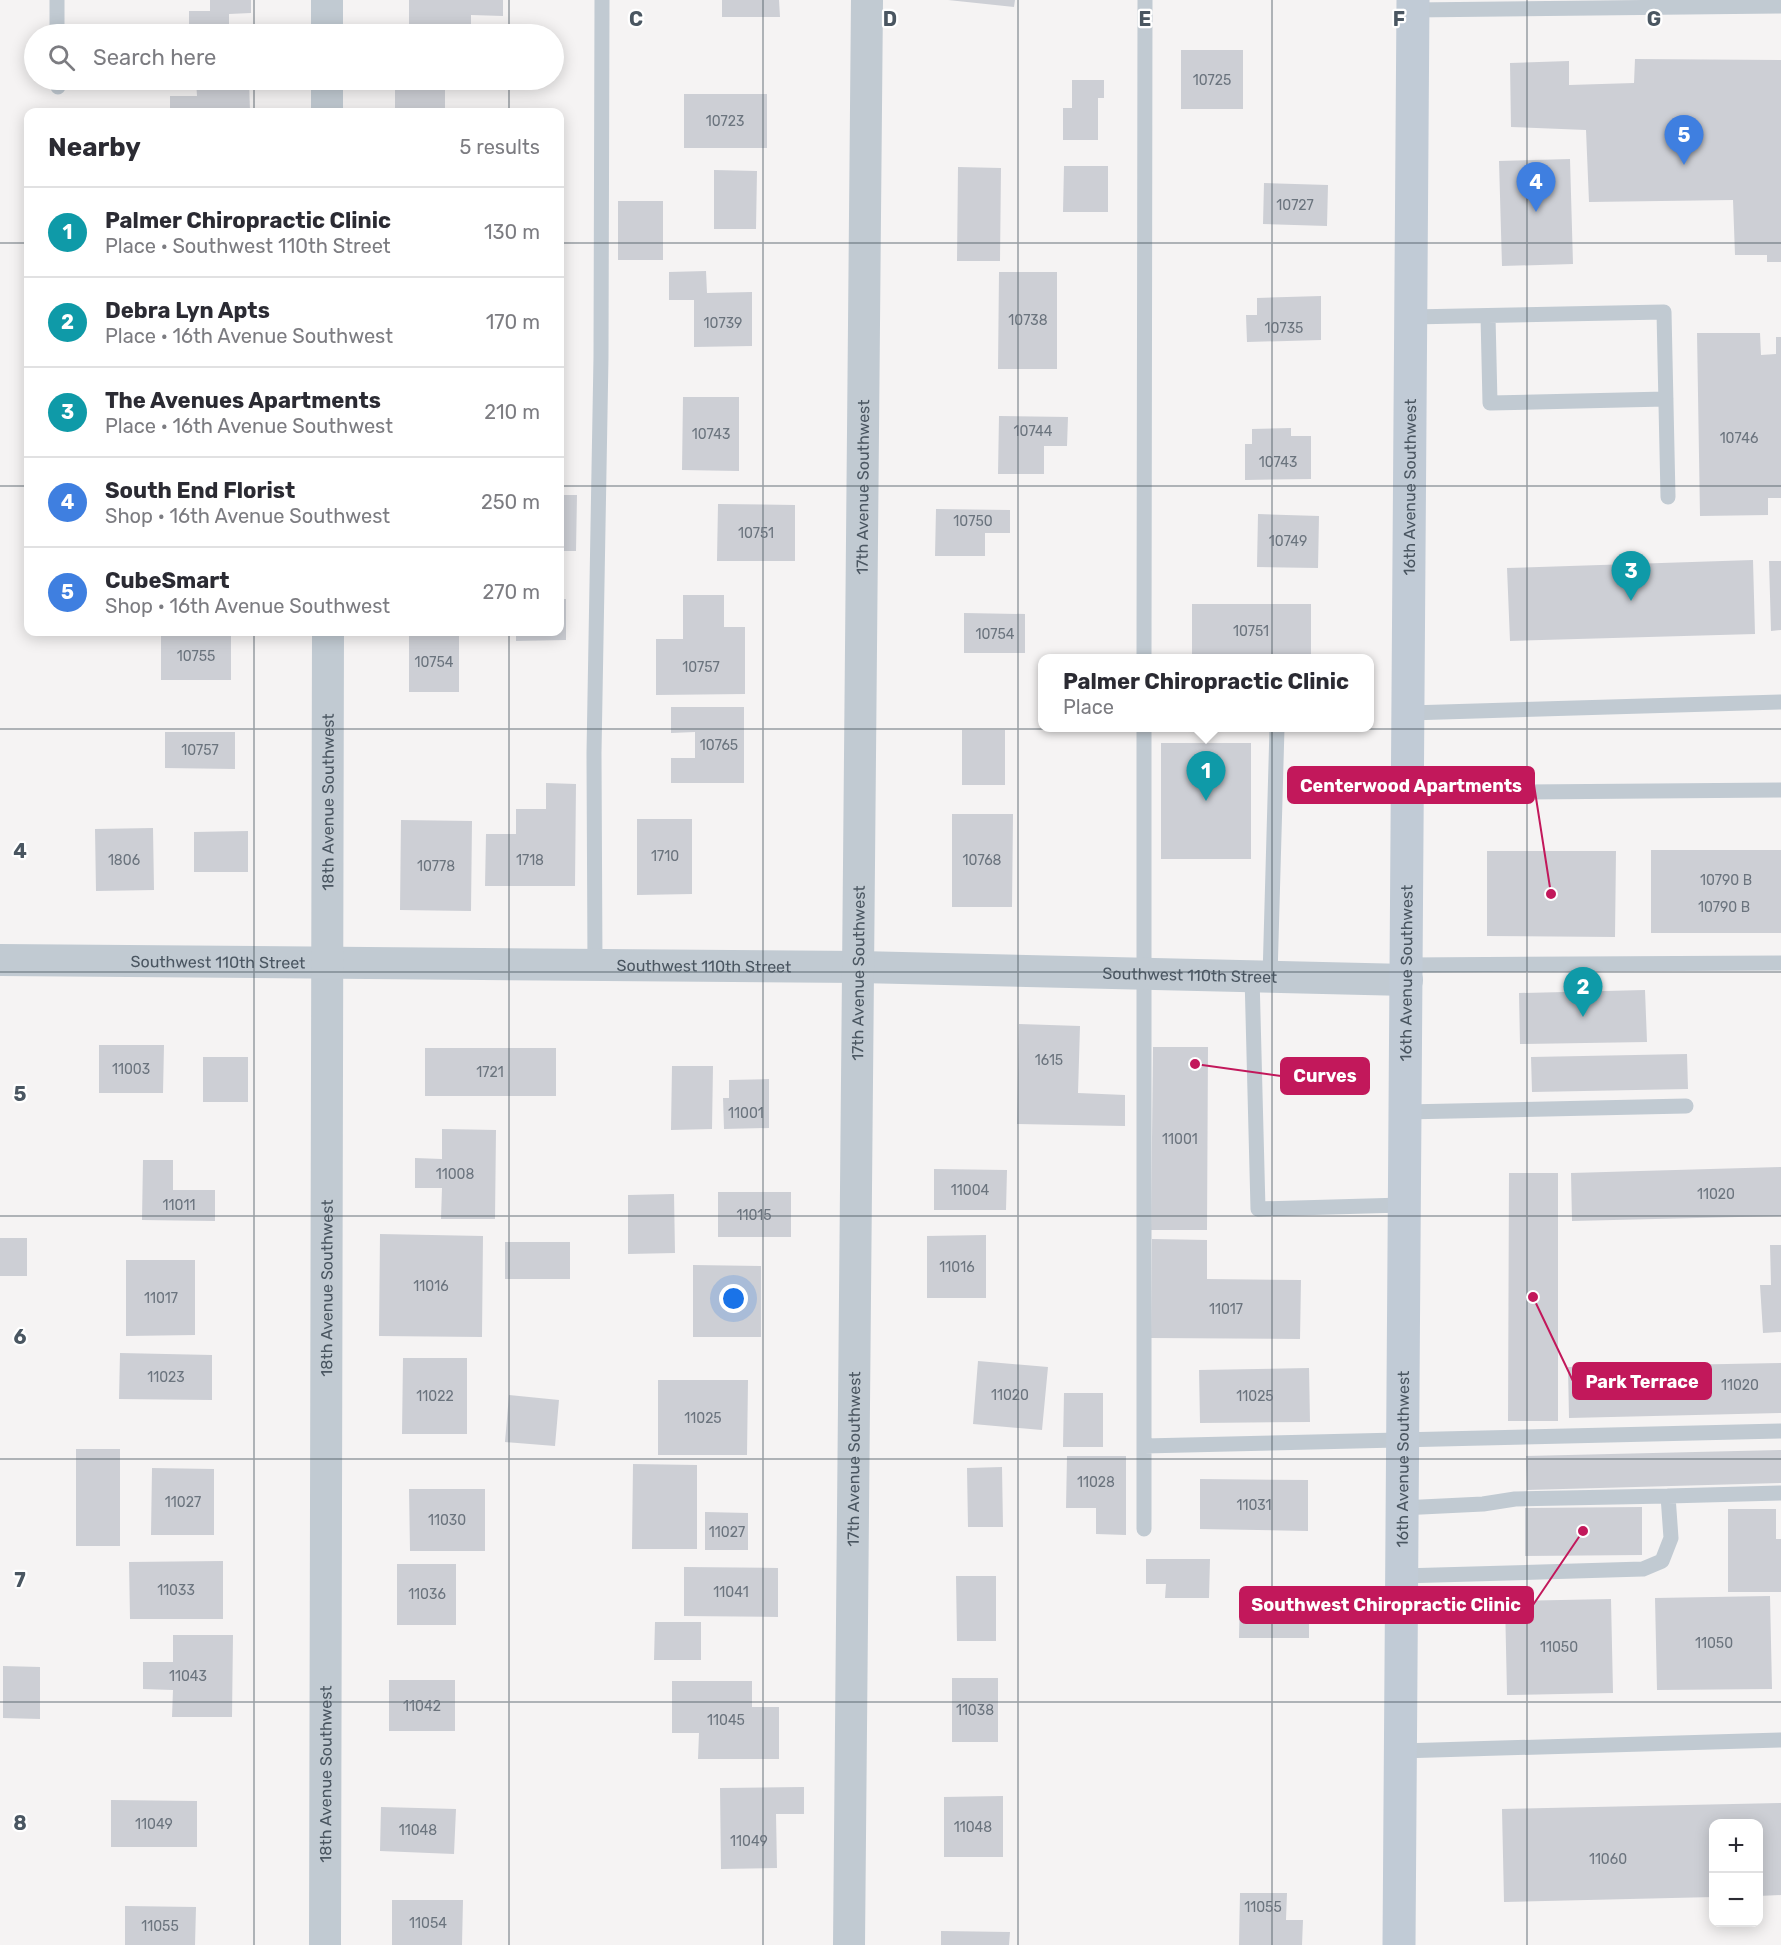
<!DOCTYPE html>
<meta charset="utf-8">
<style>
body{margin:0;font-family:Rubik,sans-serif;background:#f2f2f3;color:#2b2b33}
.controls{position:absolute;right:18px;bottom:18px;display:grid;overflow:hidden;border-radius:12px;box-shadow:0 3px 15px #0003}
.controls button{width:54px;height:54px;display:grid;place-items:center;padding:0;border:0;border-bottom:2px solid #e1e1e2;background:#fff;color:#2b2b33;font:30px sans-serif}
.you{position:absolute;left:734px;top:1299px;width:21px;height:21px;margin:-15px;border:4px solid #fff;border-radius:50%;background:#1a73e8;box-shadow:0 0 0 9px #1a73e833}
.badge{display:grid;place-items:center;width:39px;height:39px;border-radius:50%;background:#0b8043;color:#fff;font-size:20px;font-weight:700}
.pin{position:absolute;translate:-50% -50px;filter:drop-shadow(0 2px 3px #0008)}
.pin::after{content:'';position:absolute;top:32px;width:21px;height:18px;background:inherit;clip-path:polygon(0 0,100% 0,50% 100%)}
.popup{position:absolute;left:1038px;top:654px;width:336px;height:78px;box-sizing:border-box;display:grid;place-content:center;border-radius:12px;background:#fff;filter:drop-shadow(0 2px 4px #0005);font-size:20px;white-space:nowrap;color:#7c7c81}
.popup b{font-size:22px;color:#2b2b33}
.popup::after{content:'';position:absolute;left:50%;top:100%;margin-left:-12px;border:12px solid transparent;border-top-color:#fff}
.list{margin:0;padding:0;list-style:none}
h2{display:flex;justify-content:space-between;align-items:center;height:78px;margin:0;padding:0 24px;font-size:26px}
h2 small{font-size:20px;font-weight:400;color:#7c7c81}
.list li{display:grid;grid-template-columns:39px 1fr auto;gap:18px;align-items:center;box-sizing:border-box;height:90px;padding:0 24px;border-top:2px solid #e1e1e2}
.list b{display:block;font-size:22px;white-space:nowrap}
.list p{margin:0;font-size:20px;white-space:nowrap;color:#7c7c81}
.list em{font-size:20px;font-style:normal;color:#7c7c81}
.icon{flex:none;width:33px;height:33px;fill:none;stroke:currentColor;stroke-width:2;stroke-linecap:round;stroke-linejoin:round}
.map{position:relative;flex:none;width:1781px;height:1945px;overflow:hidden}
.search{position:absolute;background:#fff;box-shadow:0 3px 15px #0003;left:24px;top:24px;width:540px;height:66px;display:flex;align-items:center;gap:15px;box-sizing:border-box;padding:0 21px;border-radius:33px;color:#7c7c81;font-size:22px}
.panel{position:absolute;background:#fff;box-shadow:0 3px 15px #0003;left:24px;top:108px;width:540px;height:528px;border-radius:12px}
.map>svg:first-child{display:block}
.building{fill:#cdcfd5}
.lines{fill:none;stroke-linecap:round;stroke-linejoin:round}
.lane{stroke:#c1cad2;stroke-width:15}
.street{stroke:#c1cad2;stroke-width:32}
.secondary{stroke:#c1cbd6;stroke-width:33}
.grid{fill:none;stroke:#4a5661;stroke-width:1.5;stroke-opacity:0.55}
.labels{text-anchor:middle;dominant-baseline:central;stroke-width:4.5;stroke-linejoin:round;paint-order:stroke}
.number-label{font-size:14px;fill:#6b747e}
.street-label{font-size:16px;fill:#4a5661;stroke:#fff}
.grid-label{font-size:20px;text-anchor:middle;font-weight:bold;fill:#4a5661;stroke:#fff;stroke-width:4.5;stroke-linejoin:round;paint-order:stroke}
.leader{fill:none;stroke:#c2185b;stroke-width:2}
.callout-dot{fill:#c2185b;stroke:#fff;stroke-width:2}
.callout{fill:#c2185b;stroke:#c2185b;stroke-width:2}
.callout-label{font-size:18px;text-anchor:middle;font-weight:bold;fill:#fff}
</style>
<div class="map">
<svg width="1781" height="1945" viewBox="0 0 1781 1945">
<rect width="100%" height="100%" fill="#f5f3f3"/>
<path class="building" d="M210,0H251V13L229,14V34H189V11H210Z
M409,0H503V16L471,15V34H409Z
M722,0H779L780,17H722Z
M948,0H1015L1014,7Z
M1181,50H1243V109H1181Z
M1635,59L1781,60V262H1767V255H1735L1733,200L1589,202L1586,130L1511,127L1510,63L1569,61V85L1634,83Z
M196,80H249L250,112H170V96H197Z
M395,80H445V112H395Z
M1072,80H1104V98H1098V140H1063V108H1072Z
M684,94H767V148H684Z
M1570,159L1573,264L1502,266L1499,161Z
M1064,166H1108V212H1063Z
M958,167L1001,168L1000,261H957Z
M714,170L757,171L756,229H714Z
M1264,183L1328,185L1327,226L1263,224Z
M618,201H663V260H618Z
M706,271L707,293L752,292V346L694,347V300H669V272Z
M999,272H1057V369H998Z
M1321,296V340L1247,342L1246,315H1257V298Z
M1697,333H1760L1761,355L1776,354V337H1781V498H1768V515L1700,516Z
M683,397H739V471L682,470Z
M999,416L1068,417L1067,446H1044V474H998Z
M1291,428V436H1311V479L1245,480V444H1252V429Z
M560,495H577L576,551H560Z
M718,504L795,505V561H717Z
M936,509L1010,510V533H985V556H935Z
M1258,514L1319,516L1318,568L1257,567Z
M1753,560L1755,634L1510,641L1507,568Z
M1769,561H1781V630L1771,631Z
M683,595H724V627H745V694L656,695V639H683Z
M560,599H566V640L516,641V632H560Z
M1192,604H1311V657H1192Z
M964,613L1025,614V653H964Z
M161,632H231V680H161Z
M409,632H459V692H409Z
M671,707H744V783H671V758H695V732L671,733Z
M962,730H1005V785H962Z
M165,732H235V769L165,768Z
M1161,743H1251V859H1161Z
M546,783L576,784L575,886H485L486,834H516V809H546Z
M952,814H1013L1012,907H952Z
M637,819H692V894L637,895Z
M401,820L472,821L471,911L400,910Z
M153,828L154,890L96,891L95,829Z
M248,831V872H194V832Z
M1651,850H1781V933H1651Z
M1487,851H1616L1615,937L1487,936Z
M1645,990L1647,1042L1520,1044L1519,993Z
M1019,1024L1080,1026L1078,1093L1125,1095V1126L1017,1124Z
M99,1045H164L163,1093H99Z
M1153,1047H1208L1207,1230H1151Z
M425,1048H556V1096H425Z
M1687,1054L1688,1089L1532,1092L1531,1057Z
M203,1057H248V1102H203Z
M672,1066H713L712,1129L671,1130Z
M769,1079V1128L724,1129L723,1098H729V1080Z
M442,1129L496,1130L495,1219H441L442,1188H415V1158L442,1159Z
M143,1160H173V1190H215V1221L142,1220Z
M1781,1167V1216L1572,1221L1571,1173Z
M934,1169L1007,1170L1006,1210H934Z
M1509,1173H1558V1421H1508Z
M718,1192H791V1237H718Z
M674,1194L675,1253L628,1254V1195Z
M380,1234L483,1236L482,1337L379,1336Z
M986,1235V1298H927V1236Z
M0,1238H27V1276H0Z
M1152,1239L1207,1240V1279L1301,1280L1300,1339L1151,1338Z
M505,1242H570V1279H505Z
M1770,1245H1781V1332L1763,1333L1760,1285H1771Z
M126,1260H195V1335L126,1336Z
M693,1265L761,1266V1337H693Z
M120,1353L212,1355V1400L119,1399Z
M403,1358H467V1434H402Z
M978,1361L1048,1367L1042,1430L973,1424Z
M1781,1363V1413L1569,1418L1568,1367Z
M1309,1368L1310,1422L1200,1423L1199,1370Z
M658,1380H748L747,1455H658Z
M1064,1393H1103V1447H1063Z
M509,1395L559,1400L555,1446L505,1442Z
M76,1449H120V1546H76Z
M1781,1450V1483L1527,1490L1526,1456Z
M1067,1456H1126V1535L1096,1534V1508H1066Z
M633,1464L697,1465V1549H632Z
M1002,1467L1003,1527H968L967,1468Z
M152,1468L214,1469V1535H151Z
M1200,1479L1308,1480V1531L1200,1529Z
M409,1489H485V1551H410Z
M1642,1507V1555L1525,1556V1508Z
M1728,1509H1776V1539H1781V1592H1728Z
M705,1512L748,1513V1550H705Z
M1146,1559H1210L1209,1598H1165L1166,1584H1146Z
M223,1561V1619H130L129,1562Z
M397,1564H456V1625H397Z
M684,1567L778,1568V1617L684,1616Z
M956,1576H996V1641H957Z
M1240,1591H1309V1638H1239Z
M1770,1596L1772,1689L1657,1690L1655,1598Z
M1611,1599L1613,1693L1507,1695L1505,1601Z
M655,1622H701V1660H654Z
M173,1635H233L232,1717H172L173,1690L143,1689V1662H173Z
M3,1666L40,1667V1719L3,1718Z
M952,1678H998V1742H952Z
M389,1680H455V1731H389Z
M672,1681H752V1707H779V1759H698L699,1733H672Z
M804,1787V1814H776L777,1868L721,1869L720,1788Z
M1003,1796V1857H944V1797Z
M111,1800L197,1801V1847H111Z
M1781,1803V1895L1758,1896V1824H1714V1897L1504,1902L1502,1809Z
M381,1807L456,1809L454,1854L380,1851Z
M1240,1893H1287L1286,1920H1303L1302,1945H1239Z
M392,1900H463L462,1945H392Z
M125,1906L196,1907L195,1945H125Z
M941,1931L1010,1932L1009,1945H941Z"/>
<g class="lines">
<path class="lane" d="M57,0V34
M1413,10L1781,6
M58,80V87
M1488,316L1490,403L1666,399
M1411,317L1664,312L1668,497
M1144,658L1145,0
M1409,713L1781,702
M1408,793L1781,790
M1407,965L1781,963
M595,966L594,753L601,357L602,0
M1252,976L1258,1209L1403,1205
M1270,977L1277,728
M1404,1112L1686,1106
M1144,1446L1781,1431
M1668,1496L1781,1493
M1401,1508L1483,1504L1515,1499L1668,1496L1671,1538L1662,1561L1643,1569L1401,1576
M1144,1529V728
M1400,1751L1781,1740"/>
<g class="street">
<path d="M327,0V34"/>
<path d="M327,80V112"/>
<path id="s1" d="M0,960L860,967L1407,980"/>
<path id="s2" d="M325,1945L328,632"/>
<path id="s3" d="M849,1945L867,0"/>
</g>
<path class="secondary" id="s4" d="M1399,1945L1413,0"/>
</g>
<path class="grid" d="M254,0V34M509,0V34M763,0V1945M1018,0V1945M1272,0V1945M1527,0V1945M254,80V112M509,80V112M0,243H28M560,243H1781M0,486H28M560,486H1781M254,632V1945M509,632V1945M0,729H1781M0,972H1781M0,1216H1781M0,1459H1781M0,1702H1781"/>
<g class="labels">
<g class="number-label">
<text x="1212" y="80">10725</text>
<text x="725" y="121">10723</text>
<text x="1295" y="205">10727</text>
<text x="1028" y="320">10738</text>
<text x="723" y="323">10739</text>
<text x="1284" y="328">10735</text>
<text x="1033" y="431">10744</text>
<text x="711" y="434">10743</text>
<text x="1739" y="438">10746</text>
<text x="1278" y="462">10743</text>
<text x="973" y="521">10750</text>
<text x="756" y="533">10751</text>
<text x="1288" y="541">10749</text>
<text x="1251" y="631">10751</text>
<text x="995" y="634">10754</text>
<text x="196" y="656">10755</text>
<text x="434" y="662">10754</text>
<text x="701" y="667">10757</text>
<text x="719" y="745">10765</text>
<text x="200" y="750">10757</text>
<text x="665" y="856">1710</text>
<text x="124" y="860">1806</text>
<text x="530" y="860">1718</text>
<text x="982" y="860">10768</text>
<text x="436" y="866">10778</text>
<text x="1726" y="880">10790 B</text>
<text x="1724" y="907">10790 B</text>
<text x="1049" y="1060">1615</text>
<text x="131" y="1069">11003</text>
<text x="490" y="1072">1721</text>
<text x="746" y="1113">11001</text>
<text x="1180" y="1139">11001</text>
<text x="455" y="1174">11008</text>
<text x="970" y="1190">11004</text>
<text x="1716" y="1194">11020</text>
<text x="179" y="1205">11011</text>
<text x="754" y="1215">11015</text>
<text x="957" y="1267">11016</text>
<text x="431" y="1286">11016</text>
<text x="161" y="1298">11017</text>
<text x="1226" y="1309">11017</text>
<text x="166" y="1377">11023</text>
<text x="1740" y="1385">11020</text>
<text x="1010" y="1395">11020</text>
<text x="435" y="1396">11022</text>
<text x="1255" y="1396">11025</text>
<text x="703" y="1418">11025</text>
<text x="1096" y="1482">11028</text>
<text x="183" y="1502">11027</text>
<text x="1254" y="1505">11031</text>
<text x="447" y="1520">11030</text>
<text x="727" y="1532">11027</text>
<text x="176" y="1590">11033</text>
<text x="731" y="1592">11041</text>
<text x="427" y="1594">11036</text>
<text x="1714" y="1643">11050</text>
<text x="1559" y="1647">11050</text>
<text x="188" y="1676">11043</text>
<text x="422" y="1706">11042</text>
<text x="975" y="1710">11038</text>
<text x="726" y="1720">11045</text>
<text x="154" y="1824">11049</text>
<text x="973" y="1827">11048</text>
<text x="418" y="1830">11048</text>
<text x="749" y="1841">11049</text>
<text x="1608" y="1859">11060</text>
<text x="1263" y="1907">11055</text>
<text x="428" y="1923">11054</text>
<text x="160" y="1926">11055</text>
</g>
<g class="street-label">
<text stroke="none"><textPath href="#s3" startOffset="1458">17th Avenue Southwest</textPath></text>
<text stroke="none"><textPath href="#s4" startOffset="1458">16th Avenue Southwest</textPath></text>
<text stroke="none"><textPath href="#s2" startOffset="1143">18th Avenue Southwest</textPath></text>
<text stroke="none"><textPath href="#s1" startOffset="218">Southwest 110th Street</textPath></text>
<text stroke="none"><textPath href="#s1" startOffset="704">Southwest 110th Street</textPath></text>
<text stroke="none"><textPath href="#s3" startOffset="972">17th Avenue Southwest</textPath></text>
<text stroke="none"><textPath href="#s4" startOffset="972">16th Avenue Southwest</textPath></text>
<text stroke="none"><textPath href="#s1" startOffset="1190">Southwest 110th Street</textPath></text>
<text stroke="none"><textPath href="#s2" startOffset="657">18th Avenue Southwest</textPath></text>
<text stroke="none"><textPath href="#s3" startOffset="486">17th Avenue Southwest</textPath></text>
<text stroke="none"><textPath href="#s4" startOffset="486">16th Avenue Southwest</textPath></text>
<text stroke="none"><textPath href="#s2" startOffset="171">18th Avenue Southwest</textPath></text>
</g>
</g>
<g class="grid-label">
<text x="636" y="26">C</text>
<text x="890" y="26">D</text>
<text x="1145" y="26">E</text>
<text x="1399" y="26">F</text>
<text x="1654" y="26">G</text>
<text x="20" y="858">4</text>
<text x="20" y="1101">5</text>
<text x="20" y="1344">6</text>
<text x="20" y="1587">7</text>
<text x="20" y="1830">8</text>
</g>
<path class="leader" d="M1551 894L1534 785M1195 1064L1281 1076M1533 1297L1573 1381M1583 1531L1533 1605"/>
<g class="callout-dot">
<circle cx="1551" cy="894" r="6"/>
<circle cx="1195" cy="1064" r="6"/>
<circle cx="1533" cy="1297" r="6"/>
<circle cx="1583" cy="1531" r="6"/>
</g>
<g class="callout">
<rect x="1288" y="767" width="246" height="36" rx="6"/>
<rect x="1281" y="1058" width="88" height="36" rx="6"/>
<rect x="1573" y="1363" width="138" height="36" rx="6"/>
<rect x="1240" y="1587" width="293" height="36" rx="6"/>
</g>
<g class="callout-label">
<text x="1411" y="792">Centerwood Apartments</text>
<text x="1325" y="1082">Curves</text>
<text x="1642" y="1388">Park Terrace</text>
<text x="1386" y="1611">Southwest Chiropractic Clinic</text>
</g>
</svg>
<div class="controls">
<button>+</button>
<button>−</button>
</div>
<div class="you"></div>
<div class="pin badge" style="left:1206px;top:801px;background:#0f9aa8">1</div>
<div class="popup"><b>Palmer Chiropractic Clinic</b>Place</div>
<div class="pin badge" style="left:1583px;top:1017px;background:#0f9aa8">2</div>
<div class="pin badge" style="left:1631px;top:601px;background:#0f9aa8">3</div>
<div class="pin badge" style="left:1536px;top:212px;background:#3f7fe0">4</div>
<div class="pin badge" style="left:1684px;top:165px;background:#3f7fe0">5</div>
<div class="search"><svg class="icon" aria-label="search" viewBox="0 0 24 24"><circle cx="10" cy="10" r="6"/><path d="M15 15l6 6"/></svg>Search here</div>
<section class="panel">
<h2>Nearby<small>5 results</small></h2>
<ul class="list">
<li><span class="badge" style="background:#0f9aa8">1</span><div><b>Palmer Chiropractic Clinic</b><p>Place · Southwest 110th Street</p></div><em>130 m</em></li>
<li><span class="badge" style="background:#0f9aa8">2</span><div><b>Debra Lyn Apts</b><p>Place · 16th Avenue Southwest</p></div><em>170 m</em></li>
<li><span class="badge" style="background:#0f9aa8">3</span><div><b>The Avenues Apartments</b><p>Place · 16th Avenue Southwest</p></div><em>210 m</em></li>
<li><span class="badge" style="background:#3f7fe0">4</span><div><b>South End Florist</b><p>Shop · 16th Avenue Southwest</p></div><em>250 m</em></li>
<li><span class="badge" style="background:#3f7fe0">5</span><div><b>CubeSmart</b><p>Shop · 16th Avenue Southwest</p></div><em>270 m</em></li>
</ul>
</section>
</div>
